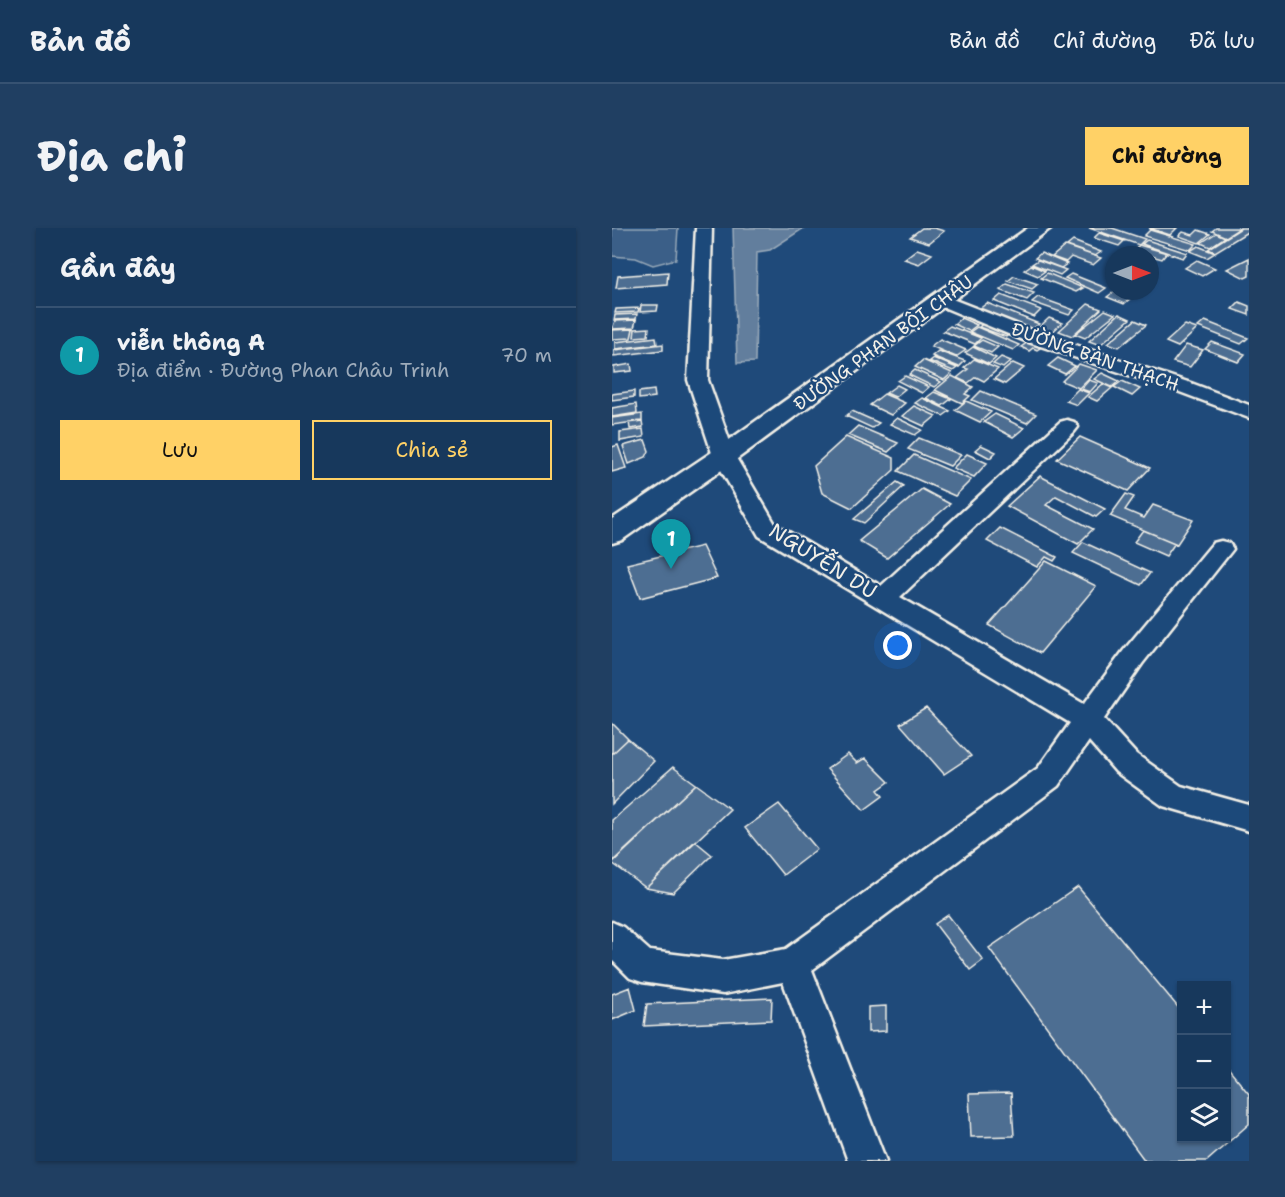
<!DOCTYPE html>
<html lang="vi">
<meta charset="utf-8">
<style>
body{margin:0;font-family:"Shantell Sans",sans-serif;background:#203f62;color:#f1f3f6}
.controls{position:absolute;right:18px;bottom:18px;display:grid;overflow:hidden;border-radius:0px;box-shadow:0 2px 4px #0004}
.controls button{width:54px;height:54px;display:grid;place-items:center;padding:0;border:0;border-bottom:2px solid #365272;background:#17385c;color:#f1f3f6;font:30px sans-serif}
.compass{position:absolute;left:493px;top:18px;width:54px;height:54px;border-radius:50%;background:#17385c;box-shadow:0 2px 4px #0004;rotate:90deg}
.you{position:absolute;left:286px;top:418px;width:21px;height:21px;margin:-15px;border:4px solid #fff;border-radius:50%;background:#1a73e8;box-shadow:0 0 0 9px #1a73e833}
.badge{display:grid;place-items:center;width:39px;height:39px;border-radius:50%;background:#ffd166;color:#fff;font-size:20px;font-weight:700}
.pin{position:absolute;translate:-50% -50px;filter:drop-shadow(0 2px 3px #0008)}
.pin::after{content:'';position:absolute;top:32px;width:21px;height:18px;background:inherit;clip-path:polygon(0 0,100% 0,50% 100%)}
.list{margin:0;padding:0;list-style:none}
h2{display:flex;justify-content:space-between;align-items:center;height:78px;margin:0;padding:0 24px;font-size:26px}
h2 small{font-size:20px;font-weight:400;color:#9eacbb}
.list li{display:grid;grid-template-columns:39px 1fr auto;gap:18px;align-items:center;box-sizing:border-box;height:96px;padding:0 24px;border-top:2px solid #365272}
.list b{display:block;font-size:22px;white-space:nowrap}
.list p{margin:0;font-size:20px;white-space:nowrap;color:#9eacbb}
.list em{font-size:20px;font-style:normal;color:#9eacbb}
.actions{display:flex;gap:12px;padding:18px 24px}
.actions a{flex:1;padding:14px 0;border:2px solid #ffd166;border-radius:0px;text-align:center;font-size:21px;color:#ffd166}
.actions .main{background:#ffd166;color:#111}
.icon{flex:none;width:33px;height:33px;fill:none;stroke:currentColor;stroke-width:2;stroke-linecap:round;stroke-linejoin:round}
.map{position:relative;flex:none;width:637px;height:933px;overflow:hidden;border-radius:0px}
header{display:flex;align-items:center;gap:36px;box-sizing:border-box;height:84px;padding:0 30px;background:#17385c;border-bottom:2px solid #365272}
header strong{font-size:28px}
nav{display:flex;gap:33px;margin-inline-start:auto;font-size:21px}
.intro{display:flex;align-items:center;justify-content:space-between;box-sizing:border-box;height:144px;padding:0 36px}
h1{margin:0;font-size:42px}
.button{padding:15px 27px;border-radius:0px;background:#ffd166;color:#111;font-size:21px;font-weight:700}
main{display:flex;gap:36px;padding:0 36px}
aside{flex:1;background:#17385c;border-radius:0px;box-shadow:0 2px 4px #0004}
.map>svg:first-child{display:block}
.green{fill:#3a5f88;stroke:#97a8b8;stroke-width:1.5}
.water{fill:#627e9d;stroke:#9cacbb;stroke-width:1.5}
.building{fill:#4d6e92;stroke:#f4f1e8;stroke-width:1.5}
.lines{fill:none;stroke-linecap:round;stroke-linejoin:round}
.minor-casing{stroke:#f4f1e8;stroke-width:5}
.major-casing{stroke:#f4f1e8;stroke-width:5}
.minor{fill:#1f4a7a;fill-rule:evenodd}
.major{fill:#1f4a7a;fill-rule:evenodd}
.labels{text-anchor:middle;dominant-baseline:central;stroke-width:4.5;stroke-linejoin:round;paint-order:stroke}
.far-street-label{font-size:18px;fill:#f4f1e8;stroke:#1f4a7a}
.street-label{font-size:21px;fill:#f4f1e8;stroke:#1f4a7a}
</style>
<header>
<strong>Bản đồ</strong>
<nav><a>Bản đồ</a><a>Chỉ đường</a><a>Đã lưu</a></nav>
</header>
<div class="intro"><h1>Địa chỉ</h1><a class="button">Chỉ đường</a></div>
<main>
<aside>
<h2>Gần đây<small></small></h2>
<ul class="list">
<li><span class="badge" style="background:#0f9aa8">1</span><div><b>viễn thông A</b><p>Địa điểm · Đường Phan Châu Trinh</p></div><em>70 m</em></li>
</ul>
<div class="actions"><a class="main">Lưu</a><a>Chia sẻ</a></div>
</aside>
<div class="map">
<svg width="637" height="933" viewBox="0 0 637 933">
<rect width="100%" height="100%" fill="#1f4a7a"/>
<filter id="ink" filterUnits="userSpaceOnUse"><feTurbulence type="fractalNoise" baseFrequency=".0167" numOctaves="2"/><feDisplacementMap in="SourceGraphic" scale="12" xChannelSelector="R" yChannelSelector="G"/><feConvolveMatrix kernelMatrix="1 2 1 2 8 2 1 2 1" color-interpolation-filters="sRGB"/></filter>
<g filter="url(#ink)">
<path class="green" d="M0,0H66L64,31L41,37L24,30L0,28Z"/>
<path class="water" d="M121,0H192L158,22L145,24L143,134L125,135Z"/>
<path class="building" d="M310,0H322L332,3L317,15L298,9Z
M477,0H500L533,11L527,17Z
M537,0H565L558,7Z
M604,0H628L614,9L600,3Z
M629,0H637V3L603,24L596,21Z
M538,2L584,16L578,22L532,8Z
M586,2L598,6L587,15L567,8L571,4L581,7Z
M487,5L512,13L507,18L482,10Z
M604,5L613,9L598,19L589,15Z
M535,12L575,25L571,30L530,16Z
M461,13L489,24L483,28L455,18Z
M527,17L555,25L550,31L522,23Z
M453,18L489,30L481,37L459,29L454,34L440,29Z
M586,18L603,25L595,30L578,23Z
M305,21L320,26L307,36L292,31Z
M429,25L455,36L449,40L423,30Z
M637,30V48L633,50L615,41Z
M426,32L454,42L448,47L420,36Z
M585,32L603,40L590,48L573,40Z
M419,37L433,43L426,48L412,42Z
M56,44L55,56L4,60L6,48Z
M435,45L471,60L464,64L429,50Z
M459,46L494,60L487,65L453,50Z
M402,48L426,56L420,61L396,53Z
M395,56L422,65L415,72L388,62Z
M503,63L520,69L512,76L495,69Z
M389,67L429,82L422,89L382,73Z
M426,69L462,82L457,87L420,74Z
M627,74L637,78V87L620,81Z
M375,75L427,96L418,103L366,82Z
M476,76L489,81L460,108L447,103Z
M29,77H46L45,83L28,84Z
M27,80L26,84L3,85L4,81Z
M493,82L503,86L473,110L463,106Z
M25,86L24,91L2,92L3,87Z
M507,86L518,91L488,117L477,113Z
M349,90L365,97L357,103L342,96Z
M437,90L450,95L435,109L422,104Z
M24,92L22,100L0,101L3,93Z
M523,92L534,97L507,119L496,115Z
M374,93L401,103L394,109L367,99Z
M593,93L636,110L629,116L586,99Z
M573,97L585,101L566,119L554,114Z
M338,98L369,110L363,116L331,103Z
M365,99L407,117L401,122L358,104Z
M37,100L36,108L22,109L23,101Z
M21,101L19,110L0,111V102Z
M44,109L45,116L3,121V114Z
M328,111L354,122L344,129L319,118Z
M370,112L386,119L379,125L362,118Z
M419,112L431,118L425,122L421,120L417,123L409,119Z
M600,114L633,126L626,134L593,121Z
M51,116V122L2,128V122Z
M574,117L591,122L578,139L561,134Z
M361,119L384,130L377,136L353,125Z
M326,123L353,133L347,139L320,128Z
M389,129L399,133L391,140L381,136Z
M321,130L345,140L341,143L317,133Z
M446,130L463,138L453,146L436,138Z
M362,131L386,141L372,153L364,149L356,155L345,150L356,141L352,140Z
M311,132L340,145L332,152L303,139Z
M401,135L412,140L393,156L382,151Z
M19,136L20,143L2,145V139Z
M467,136L485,142L467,160L450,153Z
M303,142L329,154L322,159L297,147Z
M490,145L507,153L500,159L482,151Z
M293,148L317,159L310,165L286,153Z
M340,148L361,159L353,166L358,168L350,175L323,162Z
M477,152L486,155L478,164L469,161Z
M510,153L528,161L520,168L502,159Z
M491,156L500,160L485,173L476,169Z
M285,157L293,161L283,169L274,165Z
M466,161L477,165L465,177L454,173Z
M42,162L43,169L27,171V164Z
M22,163V169L0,172V166Z
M369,163L424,186L415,195L360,172Z
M322,164L339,171L330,178L314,170Z
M272,166L293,175L279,187L258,177Z
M310,170L338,183L331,188L303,175Z
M354,173L379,184L368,194L343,182Z
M24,176L25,185L0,189V180Z
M302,178L324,188L312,198L290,188Z
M240,183L267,195L260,200L234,188Z
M30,186V193L0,197V190Z
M383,186L412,200L401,209L372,194Z
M285,190L310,202L303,207L278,196Z
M30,193L31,199L18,201L17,194Z
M246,198L286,215L276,224L236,207Z
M31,201L32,209L8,213V204Z
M234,209L282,230V242L240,280L210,265L202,238Z
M468,209L538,240L516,263L445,231Z
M307,210L349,227L338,238L296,221Z
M33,212L37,223L34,229L17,236L11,218Z
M6,217L14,240L0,244V219Z
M369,217L384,224L378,230L363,222Z
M355,226L375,235L362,249L341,240Z
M302,227L359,252L343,268L286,243Z
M428,248L493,281L484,289L444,268L434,277L481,301L466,316L395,278Z
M285,254L292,258L252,295L242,291Z
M310,261L338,276L275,330L247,313Z
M514,266L522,269L513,282L532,290L541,277L581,292L565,316L498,288Z
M388,300L445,329L442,333L434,329L425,339L375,313Z
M531,302L563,315L554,328L522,314Z
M471,314L538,345L529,357L461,325Z
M90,318L105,350L28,370L15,336Z
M434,333L484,358L428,425L377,397Z
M314,480L359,528L332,546L288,496Z
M0,495L16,511L0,526Z
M16,511L42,533L0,576V526Z
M236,526L245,535L253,530L277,554L266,562L271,568L252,582L215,541Z
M61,539L84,556L0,634V592Z
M84,556L118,581L34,660L0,635Z
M167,576L205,621L171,647L133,600Z
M83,613L100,627L61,665L34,660Z
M466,659L570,784V910H614V838L637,866V896L595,933H533L377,720Z
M336,687L371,732L358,742L323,696Z
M18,759L24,782L0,792V766Z
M160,770L159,792L32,798L35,776Z
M274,778V803L256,804V779Z
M399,865L402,908L359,909L357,866Z"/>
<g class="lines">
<g class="minor-casing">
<path id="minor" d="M84,0H100L96,152L123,228L163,296L269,358L448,194L455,192L462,194L466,199L462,204L288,369L472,476L512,422L601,315L609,313L617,315L621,321L530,436L492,491L524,526L569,558L637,577V603L551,578L504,544L477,513L446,558L200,742L274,933H236L171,754L111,766L30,754L18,750L0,732V694L11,699L38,723L111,732L174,721L426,540L458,495L147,308L101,228L76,152Z
M330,67L427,105L579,155L637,177V190L565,163L413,113L324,76L321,72L324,68Z"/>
</g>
<g class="major-casing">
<path id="major" d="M416,0H439L121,234L10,312L0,315V291L103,222Z"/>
</g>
<use href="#minor" class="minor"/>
<use href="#major" class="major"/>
</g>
</g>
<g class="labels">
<g class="far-street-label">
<text transform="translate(271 115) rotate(-36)">ĐƯỜNG PHAN BỘI CHÂU</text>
<text transform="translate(483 129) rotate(19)">ĐƯỜNG BÀN THẠCH</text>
</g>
<g class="street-label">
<text transform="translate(211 333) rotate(32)">NGUYỄN DU</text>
</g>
</g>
</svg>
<div class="controls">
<button>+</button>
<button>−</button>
<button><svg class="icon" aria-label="layers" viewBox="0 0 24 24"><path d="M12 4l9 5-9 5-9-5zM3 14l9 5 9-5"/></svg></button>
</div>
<svg class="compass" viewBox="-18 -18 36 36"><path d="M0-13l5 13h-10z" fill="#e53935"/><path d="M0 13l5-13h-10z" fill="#9eacbb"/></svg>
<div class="you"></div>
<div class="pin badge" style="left:59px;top:341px;background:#0f9aa8">1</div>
</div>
</main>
